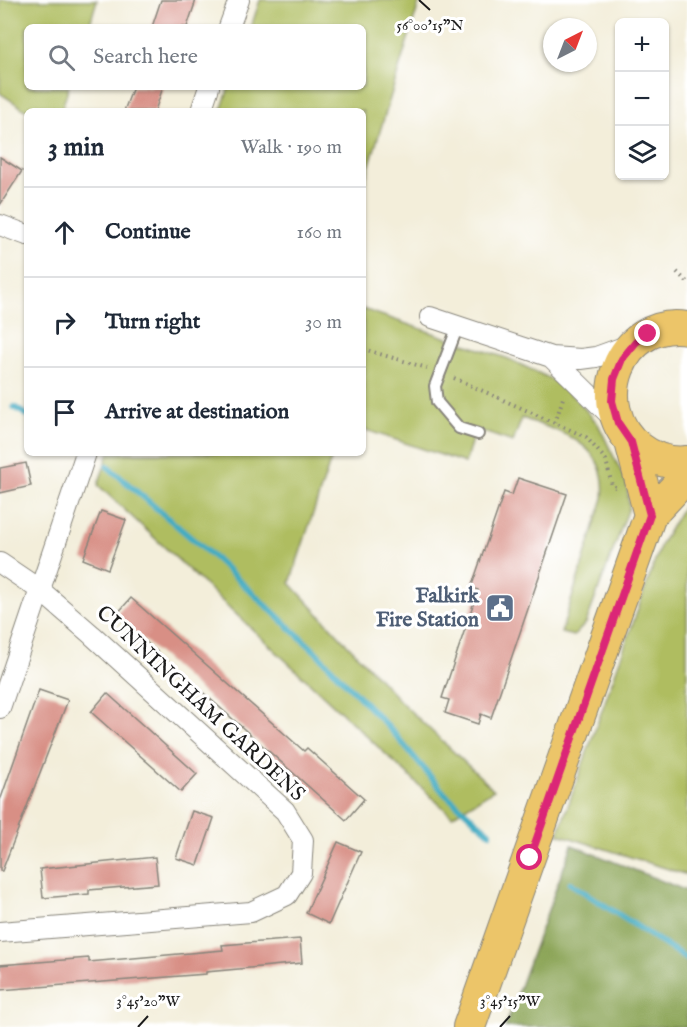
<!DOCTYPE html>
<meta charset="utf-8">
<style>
body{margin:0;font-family:"IM FELL English",serif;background:#f6f6f7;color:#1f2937}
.controls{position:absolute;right:18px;top:18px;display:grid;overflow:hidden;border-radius:9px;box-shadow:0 2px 4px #0004}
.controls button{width:54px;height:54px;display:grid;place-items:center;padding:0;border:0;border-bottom:2px solid #e0e1e3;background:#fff;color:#1f2937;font:30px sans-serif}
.compass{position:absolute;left:543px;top:18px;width:54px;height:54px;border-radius:50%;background:#fff;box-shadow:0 2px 4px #0004;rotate:42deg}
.stop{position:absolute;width:18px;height:18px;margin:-14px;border:4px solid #db2777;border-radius:50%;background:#fff}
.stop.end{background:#db2777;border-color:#fff;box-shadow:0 2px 6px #0008}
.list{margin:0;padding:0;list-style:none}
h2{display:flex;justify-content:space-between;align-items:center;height:78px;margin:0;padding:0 24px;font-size:26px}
h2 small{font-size:20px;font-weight:400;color:#747a83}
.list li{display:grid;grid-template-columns:39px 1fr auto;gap:18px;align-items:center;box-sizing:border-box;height:90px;padding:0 24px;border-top:2px solid #e0e1e3}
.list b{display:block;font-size:22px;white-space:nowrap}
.list em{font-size:20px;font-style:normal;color:#747a83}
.icon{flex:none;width:33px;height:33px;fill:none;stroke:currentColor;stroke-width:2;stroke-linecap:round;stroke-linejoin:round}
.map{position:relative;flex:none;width:687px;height:1027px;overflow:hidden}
.search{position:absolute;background:#fff;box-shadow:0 2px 4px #0004;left:24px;top:24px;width:342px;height:66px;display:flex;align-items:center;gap:15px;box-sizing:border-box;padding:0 21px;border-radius:9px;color:#747a83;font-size:22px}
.panel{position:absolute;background:#fff;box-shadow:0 2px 4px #0004;left:24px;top:108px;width:342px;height:348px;border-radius:9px}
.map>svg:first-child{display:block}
.green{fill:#afbd60;stroke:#666c3e;stroke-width:1.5}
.forest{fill:#8ba456;stroke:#546039;stroke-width:1.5}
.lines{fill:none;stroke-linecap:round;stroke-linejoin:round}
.stream{stroke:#43acc3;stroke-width:6}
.building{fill:#d88f85}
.lane-casing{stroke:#88857b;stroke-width:14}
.street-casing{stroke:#88857b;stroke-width:22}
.primary-casing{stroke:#88857b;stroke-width:34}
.path{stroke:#88857b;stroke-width:4;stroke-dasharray:1.5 4.5;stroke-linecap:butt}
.lane{stroke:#fff;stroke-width:10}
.street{stroke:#fff;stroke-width:20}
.primary{stroke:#ecc569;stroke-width:32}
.route{stroke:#db2777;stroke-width:8}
.ticks{fill:none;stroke:#1c1c1c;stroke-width:2}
.labels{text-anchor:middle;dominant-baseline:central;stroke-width:6;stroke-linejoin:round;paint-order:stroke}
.service-label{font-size:21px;font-weight:bold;fill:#4e5e75;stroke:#fff;text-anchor:end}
.street-label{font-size:21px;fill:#1c1c1c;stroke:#fff}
.ticks-label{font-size:15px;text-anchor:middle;fill:#1c1c1c;stroke:#fff;stroke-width:6;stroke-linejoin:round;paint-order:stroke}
</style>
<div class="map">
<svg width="687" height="1027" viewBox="0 0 687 1027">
<rect width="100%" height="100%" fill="#fff"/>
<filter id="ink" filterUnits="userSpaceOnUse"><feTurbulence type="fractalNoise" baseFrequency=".0167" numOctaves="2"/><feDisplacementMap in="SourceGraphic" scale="12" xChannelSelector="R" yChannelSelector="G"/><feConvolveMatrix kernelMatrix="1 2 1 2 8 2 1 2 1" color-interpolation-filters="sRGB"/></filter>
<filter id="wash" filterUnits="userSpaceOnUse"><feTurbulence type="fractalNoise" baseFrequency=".008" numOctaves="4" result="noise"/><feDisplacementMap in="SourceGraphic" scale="24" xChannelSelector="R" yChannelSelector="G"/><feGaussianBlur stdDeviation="1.35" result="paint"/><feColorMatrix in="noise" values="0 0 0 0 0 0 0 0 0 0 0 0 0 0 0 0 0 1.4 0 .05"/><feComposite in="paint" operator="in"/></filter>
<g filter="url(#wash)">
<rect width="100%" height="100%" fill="#f3eeda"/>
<path class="green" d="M0,0H97L89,27H27V87H69L61,111H27L0,93Z
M260,0H420L363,187V111H221L229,87H363V27H251Z
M363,309L509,359L549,378L576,399L598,424L627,484L629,508L586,623L574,636L561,633L603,498C609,444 563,433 522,418L513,442L475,429L465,463L363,429Z
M109,453H333L290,583L402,703L494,790L452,816L98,485Z
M687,504V875L558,834L661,544L682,508Z"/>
<path class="forest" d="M572,845L687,891V1027H505Z"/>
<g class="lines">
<path class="stream" d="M14,407L27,415
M107,466L217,560L314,650L392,731L445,794L490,833
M570,883L687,959"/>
</g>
<g id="blocks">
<path class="building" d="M161,0H196L187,27H152Z
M133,87H163L155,111H124Z
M0,157L22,171L0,205Z
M26,463L31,486L0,493V468Z
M518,478L567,494L491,718L481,714L478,724L445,713L449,700L442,698L478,590L471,588L504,492L512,495Z
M101,511L126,520L108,569L83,559Z
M131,598L304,751L307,748L364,799L346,820L116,615Z
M39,690L68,700L2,871H0V801Z
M107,693L197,774L181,792L91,712Z
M192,811L214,818L198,865L176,858Z
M338,842L361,852L329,924L306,913Z
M155,857L158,884L89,890V894L43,898L40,869Z
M300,939L302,963L206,972V974L0,990V965L89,958V962L223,950L222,945Z"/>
</g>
</g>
<g filter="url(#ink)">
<use href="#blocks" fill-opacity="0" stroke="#88857b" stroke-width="1.5"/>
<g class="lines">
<g class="lane-casing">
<path id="lane" d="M458,326L435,386L437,402L459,428L478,434"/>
</g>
<g class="street-casing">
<path id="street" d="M229,27L239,0
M201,111L209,87
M0,225L27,235
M430,317L551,357
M616,421L551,357L581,359L596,357L632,344
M0,563L40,590L92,635L285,811L303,840L301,873L287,895L251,912L0,932
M0,708L86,453"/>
</g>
<g class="primary-casing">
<path id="primary" d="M687,328C620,317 586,407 639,448C653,459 670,464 687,462
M631,442L650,515
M469,1027L650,515L687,476"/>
</g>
<path class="path" d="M677,272L687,282
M363,349L427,368
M454,378L586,437L606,460L612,486L618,488
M555,423L564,395"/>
<use href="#lane" class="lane"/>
<use href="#street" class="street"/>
<use href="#primary" class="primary"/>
</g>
</g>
<g class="lines" filter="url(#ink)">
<path class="route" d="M530,858L650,515L631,442L618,423L612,401L614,379L622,359L636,342L648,334"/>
</g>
<path class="ticks" d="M419,0L430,10M138,1027L148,1016M500,1027L510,1016"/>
<defs>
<g id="civic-square" transform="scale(1.5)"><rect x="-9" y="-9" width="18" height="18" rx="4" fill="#5c6f8a" stroke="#fff"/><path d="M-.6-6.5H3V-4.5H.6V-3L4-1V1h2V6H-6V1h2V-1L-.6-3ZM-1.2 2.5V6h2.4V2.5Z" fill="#fff"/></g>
</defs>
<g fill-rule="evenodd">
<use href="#civic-square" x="500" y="608"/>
</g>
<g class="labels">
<g class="service-label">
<text x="479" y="596">Falkirk<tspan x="479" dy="24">Fire Station</tspan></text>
</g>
<g class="street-label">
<text transform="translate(200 704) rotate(43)">CUNNINGHAM GARDENS</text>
</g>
</g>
<g class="ticks-label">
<text x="430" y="30">56°00'15"N</text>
<text x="148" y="1006">3°45'20"W</text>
<text x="510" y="1006">3°45'15"W</text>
</g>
</svg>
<div class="controls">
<button>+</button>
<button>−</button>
<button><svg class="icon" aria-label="layers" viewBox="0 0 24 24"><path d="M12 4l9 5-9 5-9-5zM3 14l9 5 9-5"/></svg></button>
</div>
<svg class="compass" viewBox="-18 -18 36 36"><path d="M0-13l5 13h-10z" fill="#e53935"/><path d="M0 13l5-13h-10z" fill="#747a83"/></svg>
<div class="stop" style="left:530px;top:858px"></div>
<div class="stop end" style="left:648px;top:334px"></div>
<div class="search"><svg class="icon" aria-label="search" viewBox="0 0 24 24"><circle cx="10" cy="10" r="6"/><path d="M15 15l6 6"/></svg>Search here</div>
<section class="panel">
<h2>3 min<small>Walk · 190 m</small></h2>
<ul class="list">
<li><svg class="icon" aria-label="ahead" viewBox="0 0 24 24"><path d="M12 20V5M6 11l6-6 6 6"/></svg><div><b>Continue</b></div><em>160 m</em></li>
<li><svg class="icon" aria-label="right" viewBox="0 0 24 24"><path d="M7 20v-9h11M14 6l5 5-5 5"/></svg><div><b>Turn right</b></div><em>30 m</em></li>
<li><svg class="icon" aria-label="arrive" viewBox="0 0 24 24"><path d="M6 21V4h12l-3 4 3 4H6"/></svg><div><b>Arrive at destination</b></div></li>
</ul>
</section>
</div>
